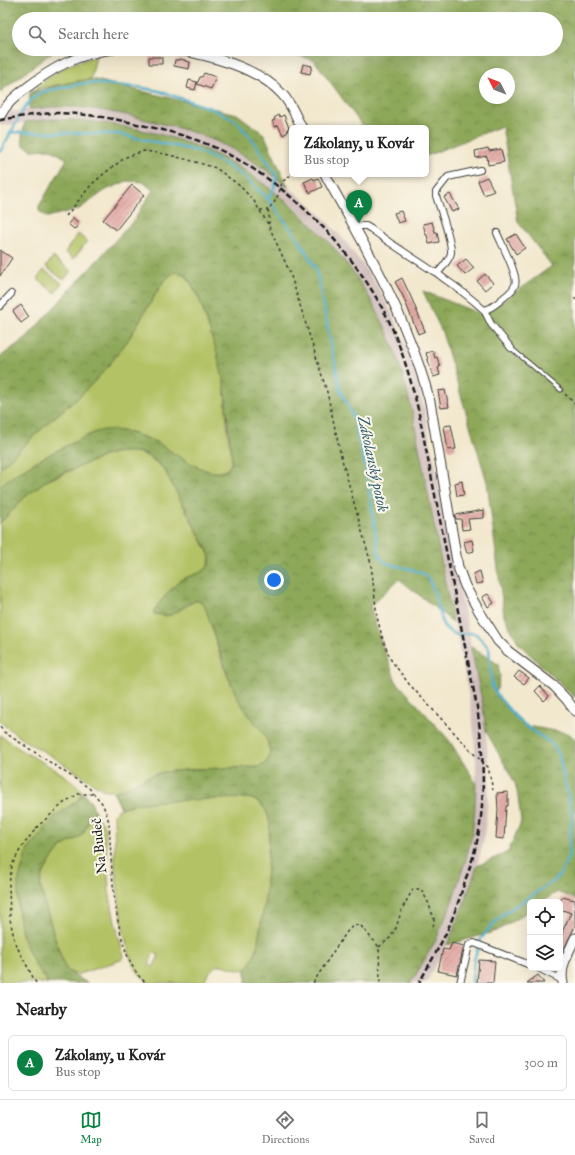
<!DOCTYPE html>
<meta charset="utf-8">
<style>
body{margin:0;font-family:"IM FELL Great Primer",serif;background:#f6f6f6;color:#222}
.controls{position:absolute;right:12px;bottom:12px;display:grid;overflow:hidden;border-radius:6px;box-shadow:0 4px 16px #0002}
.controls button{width:36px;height:36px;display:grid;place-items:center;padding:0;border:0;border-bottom:1px solid #e0e0e0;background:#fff;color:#222;font:20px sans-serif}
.compass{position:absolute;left:479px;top:68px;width:36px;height:36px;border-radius:50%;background:#fff;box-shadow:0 4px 16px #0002;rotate:312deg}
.you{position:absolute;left:274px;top:580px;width:14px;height:14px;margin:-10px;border:3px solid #fff;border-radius:50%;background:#1a73e8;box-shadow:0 0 0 6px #1a73e833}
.badge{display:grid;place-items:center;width:26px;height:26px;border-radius:50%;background:#0b8043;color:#fff;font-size:13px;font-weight:700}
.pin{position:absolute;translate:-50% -33px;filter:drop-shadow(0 1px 2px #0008)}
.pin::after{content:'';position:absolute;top:21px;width:14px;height:12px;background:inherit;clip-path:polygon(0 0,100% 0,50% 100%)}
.popup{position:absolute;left:289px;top:125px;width:140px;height:52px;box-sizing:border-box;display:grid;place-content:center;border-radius:6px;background:#fff;filter:drop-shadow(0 1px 3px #0005);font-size:13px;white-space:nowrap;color:#767676}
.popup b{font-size:15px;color:#222}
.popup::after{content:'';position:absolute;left:50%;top:100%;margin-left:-8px;border:8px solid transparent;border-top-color:#fff}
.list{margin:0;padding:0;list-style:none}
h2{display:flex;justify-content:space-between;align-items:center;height:52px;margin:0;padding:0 16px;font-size:17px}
h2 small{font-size:13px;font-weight:400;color:#767676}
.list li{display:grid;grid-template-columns:26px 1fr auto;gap:12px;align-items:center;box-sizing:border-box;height:56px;margin:0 8px 8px;padding:0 8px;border:1px solid #e0e0e0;border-radius:6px}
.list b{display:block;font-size:15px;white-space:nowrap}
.list p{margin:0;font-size:13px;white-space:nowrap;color:#767676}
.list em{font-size:13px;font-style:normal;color:#767676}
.icon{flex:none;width:22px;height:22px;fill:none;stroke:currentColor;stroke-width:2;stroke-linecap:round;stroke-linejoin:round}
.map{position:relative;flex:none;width:575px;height:983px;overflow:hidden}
.search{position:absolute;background:#fff;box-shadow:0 4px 16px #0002;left:12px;right:12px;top:12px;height:44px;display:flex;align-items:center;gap:10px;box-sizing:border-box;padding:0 14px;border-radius:22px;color:#767676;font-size:15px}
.sheet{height:116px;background:#fff}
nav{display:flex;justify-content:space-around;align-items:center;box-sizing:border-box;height:56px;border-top:1px solid #e0e0e0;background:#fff;font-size:11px;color:#767676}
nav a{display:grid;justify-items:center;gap:2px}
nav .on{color:#0b8043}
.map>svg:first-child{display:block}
.railway{fill:#d1bfbd}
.grass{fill:#b3c265;stroke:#686f40;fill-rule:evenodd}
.forest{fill:url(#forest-crowns);stroke:#55623b;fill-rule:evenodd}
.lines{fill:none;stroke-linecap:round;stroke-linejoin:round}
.stream{stroke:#4eaecd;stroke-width:2.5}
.building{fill:url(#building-hatch)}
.lane-casing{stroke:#3c3b37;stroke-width:5}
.street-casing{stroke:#3c3b37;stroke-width:8}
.secondary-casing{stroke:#3c3b37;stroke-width:11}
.path{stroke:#3c3b37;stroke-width:1.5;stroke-dasharray:3 3;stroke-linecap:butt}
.lane{stroke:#fff;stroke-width:3}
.street{stroke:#fff;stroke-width:6}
.secondary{stroke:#fff;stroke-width:9}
.rail{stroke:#1c1c1c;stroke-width:2.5;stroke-dasharray:6 3;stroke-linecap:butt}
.labels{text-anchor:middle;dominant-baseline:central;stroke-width:4;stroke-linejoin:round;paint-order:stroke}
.street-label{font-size:14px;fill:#1c1c1c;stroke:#fbf7ec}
.water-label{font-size:15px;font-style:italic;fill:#325e6c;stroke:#fbf7ec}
</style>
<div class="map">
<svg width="575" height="983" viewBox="0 0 575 983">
<defs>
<pattern id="forest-crowns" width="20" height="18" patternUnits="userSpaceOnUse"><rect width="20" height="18" fill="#8ea85a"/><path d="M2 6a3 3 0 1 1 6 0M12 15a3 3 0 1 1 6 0" fill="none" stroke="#73884a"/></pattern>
<pattern id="building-hatch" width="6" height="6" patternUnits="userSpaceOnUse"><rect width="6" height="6" fill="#e2aaa5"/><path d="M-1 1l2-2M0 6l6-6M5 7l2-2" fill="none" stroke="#c1928d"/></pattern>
</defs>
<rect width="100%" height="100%" fill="#fbf7ec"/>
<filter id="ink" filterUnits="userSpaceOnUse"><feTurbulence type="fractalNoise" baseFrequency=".025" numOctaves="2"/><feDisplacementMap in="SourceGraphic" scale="8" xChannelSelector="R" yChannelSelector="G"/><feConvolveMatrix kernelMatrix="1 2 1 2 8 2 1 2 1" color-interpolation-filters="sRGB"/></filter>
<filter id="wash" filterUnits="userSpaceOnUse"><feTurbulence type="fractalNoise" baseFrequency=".012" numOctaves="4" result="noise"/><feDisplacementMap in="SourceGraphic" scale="16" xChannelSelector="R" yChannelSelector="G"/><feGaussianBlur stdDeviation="0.9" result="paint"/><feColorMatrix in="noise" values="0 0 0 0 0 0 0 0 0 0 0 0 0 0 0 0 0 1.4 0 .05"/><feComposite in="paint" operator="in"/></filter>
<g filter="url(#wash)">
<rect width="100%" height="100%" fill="#f2e8ce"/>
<path class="railway" d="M53,107L102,111L124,114L181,128L202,135L225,145L250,160L273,175L308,203L324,218L344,240L362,264L379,289L392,314L406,345L417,378L424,408L483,706L486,731L488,761L489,783L487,808L484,838L477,866L461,912L447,945L426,983H411L436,940L450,907L465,862L472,836L476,783V762L474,732L471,708L449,596L412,411L405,382L394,349L381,319L368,296L352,272L334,248L315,227L300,212L266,185L244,170L220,157L197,147L177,140L122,126L100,123L54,119L0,126V113Z"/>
<path class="grass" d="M96,56L91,79L40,88L30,93L47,79L69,65Z
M78,234L87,241L74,259L65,252Z
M53,257L71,271L64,280L46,267Z
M44,270L62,283L55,293L37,279Z
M174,272C177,272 180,272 183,274C200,285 221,362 224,383C226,400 226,417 228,434C229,444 236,462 227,469C208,483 171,449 154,441C142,436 123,430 110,430C105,430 100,433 95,434C81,439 68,445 54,452C35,462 17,472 0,486V468L51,420L79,397L106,369L128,340L163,282Z
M130,451C145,453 155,460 165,471L210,556C210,580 186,571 177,584C171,594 167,606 162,616L171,615L180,610L195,601L200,600L204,604C210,614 212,627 215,639C223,665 232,692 248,714C256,724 267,734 270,747C272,757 267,765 257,767L196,769L164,772L155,774L119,791H111L102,789L93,783L50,755L25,741L0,722V523L25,497L44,482L107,455L121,452Z
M0,735C7,740 14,745 21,750C34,758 78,780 82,792L78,800L54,817L18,909L23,939L34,963L48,983H0Z
M247,798C262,800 268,811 270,824L265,898L257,948L251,965L246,969L242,970C236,970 231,967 226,966C213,962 209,973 203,983H150L140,975L133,965L129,953L124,934L119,902L115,867L114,813C128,798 189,800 210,799C222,799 235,798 247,798ZM155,953L158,954V958L153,967L149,965L152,956Z
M93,817C100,818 103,822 105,828L109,891L115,922L124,956L121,960L79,974H74L68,971L64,965L55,939L41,890C38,877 53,855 63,847C69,841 77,839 83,832C88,827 87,820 93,817Z"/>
<path class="forest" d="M0,0H575V698L519,644L504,616L487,482L442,332L423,291L483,315L552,266L518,222L502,126L426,156V128H364L314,60L275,49H556V19H19V49H56L0,92ZM485,74H509V98H485Z
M91,79L237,114L264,134L288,187C268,171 247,156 224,145C200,133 173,126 147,120C116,112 85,106 53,107C45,107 37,109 29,109L30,93L67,83Z
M54,119C108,121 169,132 219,156C239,166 259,180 277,194C320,228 357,270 381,319C396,348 404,379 412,411L453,622L399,579L370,606L380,639L396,681L449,740L476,783L475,807L472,836L465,862L450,907L436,940L411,983H246V969L252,961L257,948L265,898L270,824C268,811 262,800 247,798L162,801L135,804L121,808L113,792L125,788L147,777L164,772L196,769L257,767L263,765L269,759L270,752L269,745L264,734L249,715L238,699L228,676L204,604C193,594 181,611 171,615C165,616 160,615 155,614L153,613C156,605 174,585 181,580C194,573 217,573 208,551L165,471L158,463L154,460L147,455L138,452H124L112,453L51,478L44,482L25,497L0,523V486C21,468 46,456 70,444C81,439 92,432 104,430C113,429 122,431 131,433C141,436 151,439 159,444C172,451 225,492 232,461L224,383L217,353L199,298L189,280L184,274L177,272L171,274L163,282L128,340L106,369L79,397L51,420L0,468V357L27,337L134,220L153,190L143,182L127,181L106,190L79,209L47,217L39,211V206L67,159L50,149L32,150L23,145L22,135L25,122Z
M471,647L498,664L500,677L496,693L510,710L526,726L568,733L575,739V899L557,892L542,902H530V910L497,931L447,945L461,912L477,866L508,852L521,822L518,796L515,783L486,731L483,706Z
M82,792C91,799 94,808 97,818L93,817C86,821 87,829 82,835C77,840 69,842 63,846C54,854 40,875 40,886L55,939L64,965L68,971L87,983H48L34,963L23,939L18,909V882L27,851L54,817L78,800Z"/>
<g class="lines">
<path class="stream" d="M11,132L118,134L198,151L228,166L246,178L268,199
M0,152L25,107L32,99L41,92L80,84L91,83L114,85L138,87L159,91L210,108L235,120L252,139L276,174C277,184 273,192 268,199L299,240L316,269L340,389L352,414L366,470L379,555L382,560L386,563C396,566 418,570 425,575C434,582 440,613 443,625L449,631L457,635L471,633L476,634L489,648L492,686L500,699L516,717L526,726L552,744L559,755L572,815L568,858L561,873L553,882L506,912L491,926L481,939L474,960L472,983"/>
</g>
<g id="blocks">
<path class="building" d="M149,57H162V64H149Z
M179,59L185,60V61L190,62L189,69L174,66L175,60H179Z
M303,64L312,66L310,74L301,72Z
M204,73L216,77L211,89L197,84L200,77H202Z
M189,80L197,82L195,90L187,88Z
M279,115L280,117L284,115L289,128L287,129L288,132L283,135L278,125L275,127L272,121L275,120L274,118Z
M488,148L489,151L501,149L504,162L488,165L487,156L476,158L475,151Z
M487,177L494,191L484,195L478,181Z
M313,178L314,180L318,178L322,187L310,193L304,182Z
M132,185L144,195L116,230L103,220Z
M355,194L365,212L359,215L349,197Z
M450,194L459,209L452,212L444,197Z
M401,211L405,221L398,223L394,213Z
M73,218L79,223L77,227L74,229L68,224Z
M432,222L435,232H437L439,242L429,244L427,235H426L423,224Z
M516,234L525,248L516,254L507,239Z
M0,250L12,258L0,276Z
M466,259L474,268L465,275L457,266Z
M485,274L493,283L485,290L477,281Z
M402,278L411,297L425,331L418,334L403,296L395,282Z
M21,305L29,317L21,323L13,311Z
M433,351L435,358L437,357L440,367L438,368L440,375L433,377L426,353Z
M445,390L449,407L441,408L438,391Z
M451,425L456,449L448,450L444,426Z
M462,481L464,495L457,496L455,483Z
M484,510V518L468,519L470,529L462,530L461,519H456L455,515Z
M472,540L474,551L467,553L464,542Z
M480,571L483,583L476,584L473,574Z
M488,594L494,603L488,607L482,597Z
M519,671L529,678L524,684L514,677Z
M540,686L549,696L544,701L535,691Z
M508,792V806H506L504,839L496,838L498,810L497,793Z
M562,897L575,900V926L560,957V938L563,932H562L571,913L560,909V902Z
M452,943L464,946L457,975L438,971L443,949L449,950Z
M479,960L495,961L493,983H477Z
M538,975L544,983H527Z"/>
</g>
</g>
<g filter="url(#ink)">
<use href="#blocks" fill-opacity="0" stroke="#3c3b37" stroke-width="1"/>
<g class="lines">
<g class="lane-casing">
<path id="lane" d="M511,348L561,390"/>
</g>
<g class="street-casing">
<path id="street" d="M355,228L361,226H366L371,229L389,242L433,271C438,273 441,277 446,280C459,289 472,299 484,310C491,309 496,304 502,299C507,295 513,291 515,285C519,276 501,243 497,233
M437,273C442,269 450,258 451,253C452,241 440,208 436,196V192L448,177L480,170
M0,306L11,294
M484,310L491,324L511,348
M538,968L562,980
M460,983L469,945L474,943L530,965"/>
</g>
<g class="secondary-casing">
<path id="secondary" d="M176,49C211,56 257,67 282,94C291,103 296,117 302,128
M0,116C6,104 15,97 25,89C52,68 79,53 114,49
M325,174C338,199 353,223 366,248C393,297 416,349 430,402L458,567L465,586L479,611L498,641L508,651L554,686L567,700L575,711
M563,983C559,967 569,952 575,938"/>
</g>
<path class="path" d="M260,210H268
M66,216L92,184L106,172L126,157L144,151L165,154L189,160L216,168L240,186L254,201L268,224L290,273L327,392L341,456L371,564L377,617L383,640L391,660L409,684L473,753L488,767L493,790
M268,224L270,221L268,210L269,208L274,203L279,193L282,182L292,174
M575,298V300
M565,394L575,404
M0,727L4,732L89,788L102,803L107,815L109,823C112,864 112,956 146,983
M379,947L390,938L396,928L402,909L413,889H421L428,902L434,919L433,929
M36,983L15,943L10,919L9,884L12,865L21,848L38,826L65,802L78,794H94
M313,983L335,949L349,929L353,926L357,925L361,926L379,947L380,983"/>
<use href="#lane" class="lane"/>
<use href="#street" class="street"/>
<use href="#secondary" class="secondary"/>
<path class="rail" d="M0,120C18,117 36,114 54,113C83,113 113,118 141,125C169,131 196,138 222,151C242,161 262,174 280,188C325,224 359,264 386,315C401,345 410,377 418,409L477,707C483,749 486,794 478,837C475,851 471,865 466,878C459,900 452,923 441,943C434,957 426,970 419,983"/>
</g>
</g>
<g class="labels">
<g class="street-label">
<text transform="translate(99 846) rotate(-96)">Na Budeč</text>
</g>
<g class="water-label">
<text transform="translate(373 464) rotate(78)">Zákolanský potok</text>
</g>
</g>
</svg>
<div class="controls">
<button><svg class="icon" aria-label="locate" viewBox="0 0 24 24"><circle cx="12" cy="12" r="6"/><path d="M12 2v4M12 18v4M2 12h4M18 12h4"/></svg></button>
<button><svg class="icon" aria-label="layers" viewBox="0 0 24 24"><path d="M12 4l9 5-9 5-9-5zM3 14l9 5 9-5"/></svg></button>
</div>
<svg class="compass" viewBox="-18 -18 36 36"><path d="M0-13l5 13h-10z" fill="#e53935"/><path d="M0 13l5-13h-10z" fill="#767676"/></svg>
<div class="you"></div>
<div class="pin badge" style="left:359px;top:223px">A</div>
<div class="popup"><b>Zákolany, u Kovár</b>Bus stop</div>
<div class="search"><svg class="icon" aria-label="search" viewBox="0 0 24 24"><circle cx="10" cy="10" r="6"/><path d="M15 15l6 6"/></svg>Search here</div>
</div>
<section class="sheet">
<h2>Nearby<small></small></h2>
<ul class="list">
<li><span class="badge">A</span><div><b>Zákolany, u Kovár</b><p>Bus stop</p></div><em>300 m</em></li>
</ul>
</section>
<nav>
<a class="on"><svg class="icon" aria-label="map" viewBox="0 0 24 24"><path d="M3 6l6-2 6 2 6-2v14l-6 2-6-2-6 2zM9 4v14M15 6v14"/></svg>Map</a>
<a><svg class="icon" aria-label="directions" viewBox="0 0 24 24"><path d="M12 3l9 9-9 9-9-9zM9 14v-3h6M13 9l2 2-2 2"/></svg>Directions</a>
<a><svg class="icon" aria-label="saved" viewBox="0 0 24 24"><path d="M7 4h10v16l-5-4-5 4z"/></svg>Saved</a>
</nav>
